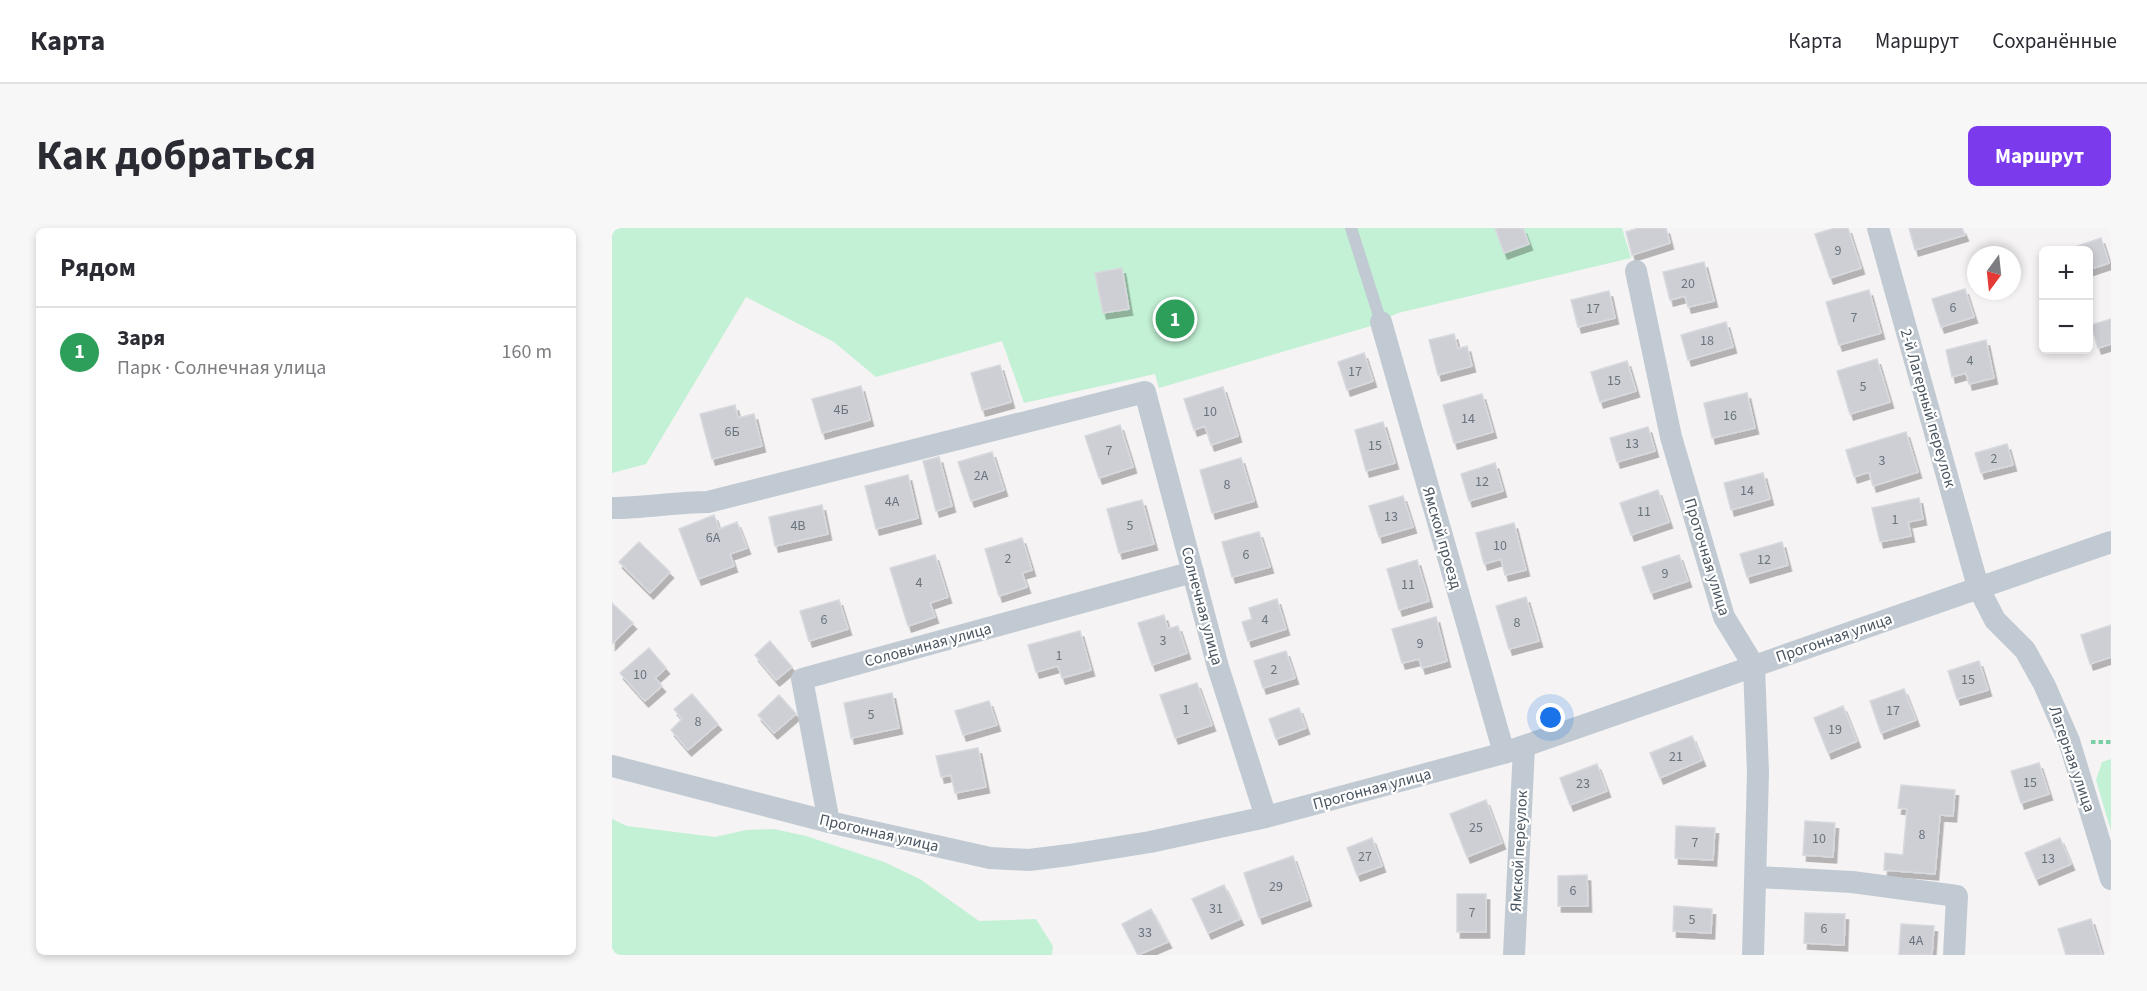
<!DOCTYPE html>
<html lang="ru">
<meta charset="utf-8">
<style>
body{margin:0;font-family:"Source Sans 3",sans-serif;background:#f7f7f7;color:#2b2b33}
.controls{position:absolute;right:18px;top:18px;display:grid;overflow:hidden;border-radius:9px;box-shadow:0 3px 9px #0003}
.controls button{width:54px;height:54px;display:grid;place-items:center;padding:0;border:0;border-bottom:2px solid #e1e1e2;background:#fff;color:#2b2b33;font:30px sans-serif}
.compass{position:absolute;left:1355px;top:18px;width:54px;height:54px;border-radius:50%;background:#fff;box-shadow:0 3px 9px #0003;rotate:195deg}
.you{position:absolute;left:939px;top:490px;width:21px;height:21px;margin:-15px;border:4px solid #fff;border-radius:50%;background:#1a73e8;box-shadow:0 0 0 9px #1a73e833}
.badge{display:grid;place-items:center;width:39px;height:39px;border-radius:50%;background:#7c3aed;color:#fff;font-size:20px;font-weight:700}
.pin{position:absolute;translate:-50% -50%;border:3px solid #fff;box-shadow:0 2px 6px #0006}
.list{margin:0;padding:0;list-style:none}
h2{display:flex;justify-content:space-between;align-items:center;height:78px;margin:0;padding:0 24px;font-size:26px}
h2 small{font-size:20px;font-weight:400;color:#7c7c81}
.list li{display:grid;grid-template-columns:39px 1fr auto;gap:18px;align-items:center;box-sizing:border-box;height:90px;padding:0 24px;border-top:2px solid #e1e1e2}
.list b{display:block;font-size:22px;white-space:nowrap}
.list p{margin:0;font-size:20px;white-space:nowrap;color:#7c7c81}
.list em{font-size:20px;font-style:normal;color:#7c7c81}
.map{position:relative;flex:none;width:1499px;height:727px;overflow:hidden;border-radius:9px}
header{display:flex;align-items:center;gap:36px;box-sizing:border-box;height:84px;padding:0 30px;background:#fff;border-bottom:2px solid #e1e1e2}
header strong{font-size:28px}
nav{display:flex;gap:33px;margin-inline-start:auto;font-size:21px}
.intro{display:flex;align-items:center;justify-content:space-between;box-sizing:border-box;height:144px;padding:0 36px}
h1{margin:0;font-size:42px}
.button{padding:15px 27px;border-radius:9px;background:#7c3aed;color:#fff;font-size:21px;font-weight:700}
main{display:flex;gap:36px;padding:0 36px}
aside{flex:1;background:#fff;border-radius:9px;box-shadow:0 3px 9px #0003}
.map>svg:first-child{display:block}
.green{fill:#c3f1d5}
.building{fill:#cdcfd5;stroke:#d7d9de;stroke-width:1.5;filter:url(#shadow)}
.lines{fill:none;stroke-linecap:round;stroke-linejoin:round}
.path{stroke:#7ad0a6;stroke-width:4;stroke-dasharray:4.5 3;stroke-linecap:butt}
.lane{stroke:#c1cad2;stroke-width:12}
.street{stroke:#c1cad2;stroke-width:22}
.labels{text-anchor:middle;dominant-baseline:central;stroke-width:4.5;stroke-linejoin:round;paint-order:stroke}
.number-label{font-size:14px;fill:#6b747e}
.street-label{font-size:16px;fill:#4a5661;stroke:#fff}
</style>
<header>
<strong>Карта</strong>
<nav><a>Карта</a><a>Маршрут</a><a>Сохранённые</a></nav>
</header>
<div class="intro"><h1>Как добраться</h1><a class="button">Маршрут</a></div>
<main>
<aside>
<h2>Рядом<small></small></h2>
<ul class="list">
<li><span class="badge" style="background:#2e9e5b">1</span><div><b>Заря</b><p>Парк · Солнечная улица</p></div><em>160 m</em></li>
</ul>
</aside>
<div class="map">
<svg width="1499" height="727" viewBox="0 0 1499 727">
<defs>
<filter id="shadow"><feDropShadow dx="3.5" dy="6" stdDeviation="0" flood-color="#0004"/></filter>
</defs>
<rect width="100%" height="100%" fill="#f5f3f3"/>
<path class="green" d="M0,0H1010L1019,30L786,85L759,98L547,160L543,146L412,175L390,113L264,149L222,114L134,69L34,236L0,245Z
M1499,531V603L1484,552L1490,534Z
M0,591L15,598L103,609L134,602L162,601L194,608L272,634L308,651L367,693L424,691L441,718L440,727H0Z"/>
<path class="building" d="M883,0H911L917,16L892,25Z
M1026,0H1054L1058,15L1020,27L1014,4Z
M1223,0H1236L1249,40L1218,50L1203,6Z
M1297,0H1350L1353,7L1303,22Z
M1489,10L1497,35L1476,42V22L1457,21Z
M1092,34L1102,73L1076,79L1073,68L1058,72L1051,44Z
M510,40L517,81L491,85L483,45Z
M1353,61L1362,89L1329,99L1320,71Z
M1257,62L1269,105L1227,117L1214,74Z
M997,63L1003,90L966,99L959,72Z
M1499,91V116L1486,120L1479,97Z
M1114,94L1121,119L1076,132L1069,107Z
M842,106L846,121L855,118L860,138L826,147L817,112Z
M1374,112L1382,150L1357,156L1354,145L1340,149L1334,122Z
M752,125L761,153L735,162L726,134Z
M1265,131L1278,174L1238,186L1225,143Z
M1015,133L1024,163L988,174L979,144Z
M388,137L399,174L370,182L359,145Z
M249,158L258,192L210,205L200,171Z
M611,159L626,208L599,217L593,198L582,202L572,171Z
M1135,165L1143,200L1100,210L1092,175Z
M870,166L881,204L842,215L831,177Z
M123,177L126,190L142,186L150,218L100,231L88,186Z
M771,194L783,235L754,243L743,202Z
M508,197L521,239L487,250L473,208Z
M1036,199L1043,223L1005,234L998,210Z
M1294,204L1306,244L1261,258L1257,244L1242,249L1234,222Z
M1395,216L1401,237L1369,245L1363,225Z
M380,224L392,262L359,273L346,234Z
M327,229L340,278L324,283L311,233Z
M629,230L642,273L600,285L588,242Z
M883,235L891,263L857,273L849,246Z
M1151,245L1158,271L1119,282L1112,255Z
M296,247L306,290L264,301L253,258Z
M1046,262L1057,294L1019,307L1008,275Z
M791,268L801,299L767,309L757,278Z
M1307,270L1311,291L1296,294L1299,308L1268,314L1260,280Z
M530,272L542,316L507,325L495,281Z
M210,277L216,306L163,318L157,289Z
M102,287L107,301L125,294L135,320L118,326L122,338L86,351L67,301Z
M902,295L914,342L893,347L889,331L872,336L864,305Z
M647,304L658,339L620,349L610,314Z
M410,310L420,342L410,345L415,359L387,368L373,321Z
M27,314L58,344L38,365L7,334Z
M1170,314L1176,337L1135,349L1128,326Z
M323,327L336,369L318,375L323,389L296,398L278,340Z
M1067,327L1076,353L1039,365L1030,339Z
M805,332L817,373L787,382L775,341Z
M914,369L927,413L897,421L884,378Z
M665,371L674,401L636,413L630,394L640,391L637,380Z
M227,372L236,401L197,413L188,383Z
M0,375L21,395L0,416Z
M552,387L556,401L566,398L575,425L540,437L526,395Z
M824,389L835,433L810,440L807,431L790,435L780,401Z
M1499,397V429L1478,436L1469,407Z
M468,403L479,442L450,450L446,438L424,444L416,417Z
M158,413L180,439L164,452L143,427Z
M37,420L54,440L43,450L50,458L33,473L8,445Z
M674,423L683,450L651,460L642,433Z
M1367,433L1376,462L1345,471L1336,443Z
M585,455L600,497L563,510L548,467Z
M1292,461L1304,492L1269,505L1258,473Z
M280,465L287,500L239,510L232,475Z
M80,466L106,496L76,522L59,502L70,491L62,481Z
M167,467L184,486L162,505L146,487Z
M377,473L385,497L351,507L343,483Z
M1231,478L1245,513L1216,525L1202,490Z
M687,480L694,500L664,511L657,491Z
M1080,508L1090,532L1048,550L1038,525Z
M366,520L374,559L343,565L339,547L329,549L324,528Z
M1427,535L1437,566L1409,575L1399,543Z
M985,536L995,563L958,577L948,550Z
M1289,557L1343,562L1341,588L1328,587L1323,646L1272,642L1273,625L1291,627L1295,581L1286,580Z
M874,572L890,615L855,629L838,586Z
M1193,593L1223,595L1221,629L1191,627Z
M1064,598L1103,600L1101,632L1063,630Z
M760,610L770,638L745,647L735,620Z
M1448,610L1459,636L1424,651L1413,625Z
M681,628L696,672L647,690L632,645Z
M975,647L976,678H946V648Z
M612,657L628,691L596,705L580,671Z
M845,666H874V704H845Z
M1062,678L1100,681L1099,705L1061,703Z
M539,681L556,714L526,727L510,696Z
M1193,685L1233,686L1232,717L1192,715Z
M1479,691L1490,727H1454L1446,701Z
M1289,696L1322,698L1320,727H1287Z"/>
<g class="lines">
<path class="path" d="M1479,514H1499"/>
<path class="lane" d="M739,0L769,94"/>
<path class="street" d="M1266,0L1366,359L1383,392L1413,422L1432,456L1457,513L1499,651
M1024,43L1059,209L1112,389L1142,438L1146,545L1141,727
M769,94L892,525
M0,280C33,280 64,274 96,274L533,164L606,439L654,589
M0,538L217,594L378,630L417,632L457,627L538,614L654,589L892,525L1499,314
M217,594L190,451L581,344
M1145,649L1240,654L1345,668L1342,727
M902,727L912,519"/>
</g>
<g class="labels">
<g class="number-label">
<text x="1226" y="23">9</text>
<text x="1076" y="56">20</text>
<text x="1341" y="80">6</text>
<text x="981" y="81">17</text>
<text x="1242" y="90">7</text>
<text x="1095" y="113">18</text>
<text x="1358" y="133">4</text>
<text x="743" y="144">17</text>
<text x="1002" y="153">15</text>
<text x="1251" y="159">5</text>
<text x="229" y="182">4Б</text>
<text x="598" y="184">10</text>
<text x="1118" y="188">16</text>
<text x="856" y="191">14</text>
<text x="120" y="204">6Б</text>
<text x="1020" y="216">13</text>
<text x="763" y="218">15</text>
<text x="497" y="223">7</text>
<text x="1382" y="231">2</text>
<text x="1270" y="233">3</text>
<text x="369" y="248">2А</text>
<text x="870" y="254">12</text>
<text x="615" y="257">8</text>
<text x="1135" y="263">14</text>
<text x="280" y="274">4А</text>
<text x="1032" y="284">11</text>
<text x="779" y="289">13</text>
<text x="1283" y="292">1</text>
<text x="186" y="298">4В</text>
<text x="518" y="298">5</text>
<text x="101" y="310">6А</text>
<text x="888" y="318">10</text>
<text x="634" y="327">6</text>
<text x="396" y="331">2</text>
<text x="1152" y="332">12</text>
<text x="1053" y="346">9</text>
<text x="307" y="355">4</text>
<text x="796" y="357">11</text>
<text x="212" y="392">6</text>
<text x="653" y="392">4</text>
<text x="905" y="395">8</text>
<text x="551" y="413">3</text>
<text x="808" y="416">9</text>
<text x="447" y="428">1</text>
<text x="662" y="442">2</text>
<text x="28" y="447">10</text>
<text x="1356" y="452">15</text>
<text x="574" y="482">1</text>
<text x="1281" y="483">17</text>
<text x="259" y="487">5</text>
<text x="86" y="494">8</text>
<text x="1223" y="502">19</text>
<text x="1064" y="529">21</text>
<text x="1418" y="555">15</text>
<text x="971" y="556">23</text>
<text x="864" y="600">25</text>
<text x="1310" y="607">8</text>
<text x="1207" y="611">10</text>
<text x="1083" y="615">7</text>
<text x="753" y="629">27</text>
<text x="1436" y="631">13</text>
<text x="664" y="659">29</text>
<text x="961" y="663">6</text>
<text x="604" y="681">31</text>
<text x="860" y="685">7</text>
<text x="1080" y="692">5</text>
<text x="1212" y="701">6</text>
<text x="533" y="705">33</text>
<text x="1304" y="713">4А</text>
</g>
<g class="street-label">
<text transform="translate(1316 180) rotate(74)">2-й Лагерный переулок</text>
<text transform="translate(830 310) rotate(74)">Ямской проезд</text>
<text transform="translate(1095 329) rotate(73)">Проточная улица</text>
<text transform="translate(590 378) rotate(75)">Солнечная улица</text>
<text transform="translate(1222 410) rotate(-19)">Прогонная улица</text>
<text transform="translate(316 417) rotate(-15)">Соловьиная улица</text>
<text transform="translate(1460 531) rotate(71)">Лагерная улица</text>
<text transform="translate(760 561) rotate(-15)">Прогонная улица</text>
<text transform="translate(267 605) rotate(13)">Прогонная улица</text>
<text transform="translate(907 623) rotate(-87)">Ямской переулок</text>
</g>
</g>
</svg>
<div class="controls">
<button>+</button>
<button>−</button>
</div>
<svg class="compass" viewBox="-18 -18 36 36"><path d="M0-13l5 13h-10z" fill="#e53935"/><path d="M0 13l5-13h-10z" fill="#7c7c81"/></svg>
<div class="you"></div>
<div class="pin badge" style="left:563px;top:91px;background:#2e9e5b">1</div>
</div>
</main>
